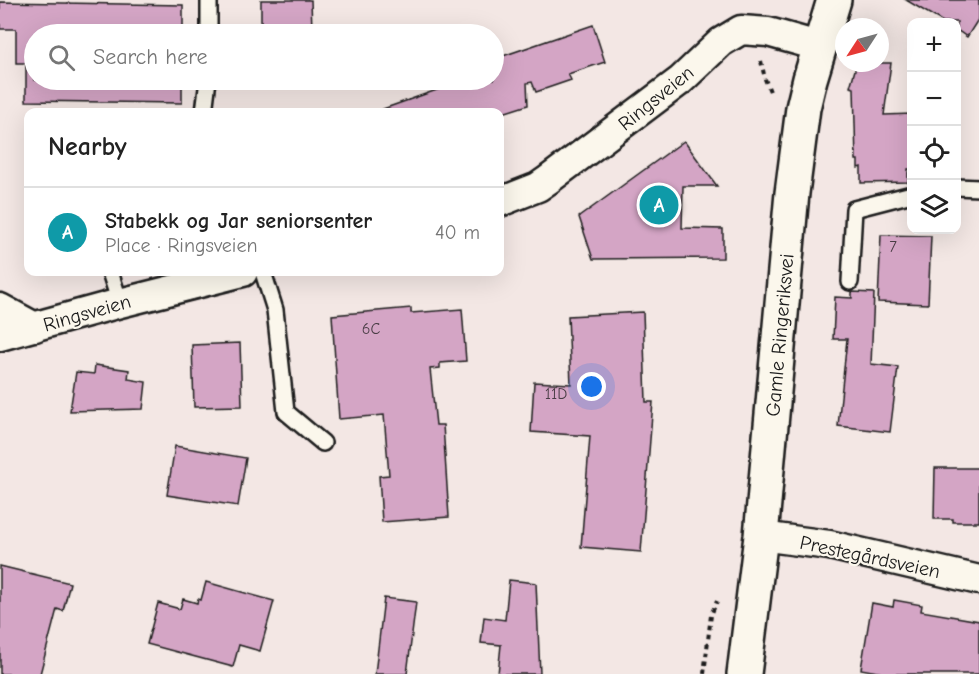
<!DOCTYPE html>
<meta charset="utf-8">
<style>
body{margin:0;font-family:"Comic Neue",sans-serif;background:#f6f6f6;color:#222}
.controls{position:absolute;right:18px;top:18px;display:grid;overflow:hidden;border-radius:12px;box-shadow:0 6px 24px #0002}
.controls button{width:54px;height:54px;display:grid;place-items:center;padding:0;border:0;border-bottom:2px solid #e0e0e0;background:#fff;color:#222;font:30px sans-serif}
.compass{position:absolute;left:835px;top:18px;width:54px;height:54px;border-radius:50%;background:#fff;box-shadow:0 6px 24px #0002;rotate:234deg}
.you{position:absolute;left:592px;top:387px;width:21px;height:21px;margin:-15px;border:4px solid #fff;border-radius:50%;background:#1a73e8;box-shadow:0 0 0 9px #1a73e833}
.badge{display:grid;place-items:center;width:39px;height:39px;border-radius:50%;background:#1f6fb2;color:#fff;font-size:20px;font-weight:700}
.pin{position:absolute;translate:-50% -50%;border:3px solid #fff;box-shadow:0 2px 6px #0006}
.list{margin:0;padding:0;list-style:none}
h2{display:flex;justify-content:space-between;align-items:center;height:78px;margin:0;padding:0 24px;font-size:26px}
h2 small{font-size:20px;font-weight:400;color:#767676}
.list li{display:grid;grid-template-columns:39px 1fr auto;gap:18px;align-items:center;box-sizing:border-box;height:90px;padding:0 24px;border-top:2px solid #e0e0e0}
.list b{display:block;font-size:22px;white-space:nowrap}
.list p{margin:0;font-size:20px;white-space:nowrap;color:#767676}
.list em{font-size:20px;font-style:normal;color:#767676}
.icon{flex:none;width:33px;height:33px;fill:none;stroke:currentColor;stroke-width:2;stroke-linecap:round;stroke-linejoin:round}
.map{position:relative;flex:none;width:979px;height:674px;overflow:hidden}
.search{position:absolute;background:#fff;box-shadow:0 6px 24px #0002;left:24px;top:24px;width:480px;height:66px;display:flex;align-items:center;gap:15px;box-sizing:border-box;padding:0 21px;border-radius:33px;color:#767676;font-size:22px}
.panel{position:absolute;background:#fff;box-shadow:0 6px 24px #0002;left:24px;top:108px;width:480px;height:168px;border-radius:12px}
.map>svg:first-child{display:block}
.building{fill:#d4a5c5;stroke:#1c1c1c;stroke-width:1.5}
.lines{fill:none;stroke-linecap:round;stroke-linejoin:round}
.service-casing{stroke:#1c1c1c;stroke-width:20}
.minor-casing{stroke:#1c1c1c;stroke-width:33}
.secondary-casing{stroke:#1c1c1c;stroke-width:38}
.path{stroke:#1c1c1c;stroke-width:4;stroke-dasharray:4.5 4.5;stroke-linecap:butt}
.service{stroke:#fbf7ec;stroke-width:15}
.minor{stroke:#fbf7ec;stroke-width:28}
.secondary{stroke:#fbf7ec;stroke-width:33}
.labels{text-anchor:middle;dominant-baseline:central;stroke-width:4.5;stroke-linejoin:round;paint-order:stroke}
.number-label{font-size:16px;fill:#4a3e46}
.street-label{font-size:20px;fill:#1c1c1c;stroke:#fbf7ec}
</style>
<div class="map">
<svg width="979" height="674" viewBox="0 0 979 674">
<rect width="100%" height="100%" fill="#f3e7e4"/>
<filter id="ink" filterUnits="userSpaceOnUse"><feTurbulence type="fractalNoise" baseFrequency=".0167" numOctaves="2"/><feDisplacementMap in="SourceGraphic" scale="12" xChannelSelector="R" yChannelSelector="G"/><feConvolveMatrix kernelMatrix="1 2 1 2 8 2 1 2 1" color-interpolation-filters="sRGB"/></filter>
<g filter="url(#ink)">
<path class="building" d="M261,0H311L312,31H261Z
M906,0H979V18L967,37L957,30V22H943Z
M0,2L183,5V34H34V80H182V103L26,101V63H16V29H0Z
M593,25L605,62L568,74L571,80L536,92L532,82L527,83L528,105L506,112H384L383,109L465,80H494V59Z
M857,63H891L884,115L912,114V169H908V182L861,183V167L858,168V160H856L854,88L850,87Z
M684,141L717,186H683L682,228L723,229V258L593,259L579,217Z
M881,235L931,236L928,304L878,302Z
M852,292L874,293L871,364L898,367L890,432L838,426L847,339H833L835,297L852,298Z
M411,308V313L462,309L466,361L440,363V368L430,369L436,425H443L449,517L382,522L379,476L389,475L384,415L339,419L332,315Z
M643,312L646,402H653L641,552L581,547L590,436L531,432L534,382L571,384L568,316Z
M240,343L242,406L194,407L192,345Z
M95,365L129,370L128,379L146,382L143,409L70,411L76,372L94,374Z
M175,446L246,458L238,506L167,495Z
M935,468H979V522H953V519H934Z
M0,566L70,583L63,611L57,609L40,674H0Z
M509,580L536,583L540,674H498L501,645L481,643L484,617L505,620Z
M206,582L274,601L260,651L239,645L233,667L147,644L158,603L180,609L183,599L197,603L198,599L201,600Z
M384,598L416,602L407,674H375Z
M894,600L922,605L921,611L979,621V674H888L861,669L872,603L893,607Z"/>
<g class="lines">
<g class="service-casing">
<path id="service" d="M209,0V34
M204,112L208,80
M956,187L979,188
M110,272L120,303
M263,272L275,310L286,412L323,443
M850,282L854,209L912,194"/>
</g>
<g class="minor-casing">
<path id="minor" d="M500,202L538,187L548,180L681,80L721,42L741,30L768,32L818,46
M0,308L35,327
M0,336L120,303L243,272
M761,536L829,545L979,580"/>
</g>
<g class="secondary-casing">
<path id="secondary" d="M744,674L761,536L792,193L803,108L810,79L834,0"/>
</g>
<path class="path" d="M761,61L765,79L771,94
M704,674L711,615L717,601"/>
<use href="#service" class="service"/>
<use href="#minor" class="minor"/>
<use href="#secondary" class="secondary"/>
</g>
</g>
<g class="labels">
<g class="number-label">
<text x="893" y="247">7</text>
<text x="371" y="329">6C</text>
<text x="556" y="394">11D</text>
</g>
<g class="street-label">
<text transform="translate(656 98) rotate(-39)">Ringsveien</text>
<text transform="translate(87 313) rotate(-16)">Ringsveien</text>
<text transform="translate(780 335) rotate(-85)">Gamle Ringeriksvei</text>
<text transform="translate(870 557) rotate(12)">Prestegårdsveien</text>
</g>
</g>
</svg>
<div class="controls">
<button>+</button>
<button>−</button>
<button><svg class="icon" aria-label="locate" viewBox="0 0 24 24"><circle cx="12" cy="12" r="6"/><path d="M12 2v4M12 18v4M2 12h4M18 12h4"/></svg></button>
<button><svg class="icon" aria-label="layers" viewBox="0 0 24 24"><path d="M12 4l9 5-9 5-9-5zM3 14l9 5 9-5"/></svg></button>
</div>
<svg class="compass" viewBox="-18 -18 36 36"><path d="M0-13l5 13h-10z" fill="#e53935"/><path d="M0 13l5-13h-10z" fill="#767676"/></svg>
<div class="you"></div>
<div class="pin badge" style="left:659px;top:205px;background:#0f9aa8">A</div>
<div class="search"><svg class="icon" aria-label="search" viewBox="0 0 24 24"><circle cx="10" cy="10" r="6"/><path d="M15 15l6 6"/></svg>Search here</div>
<section class="panel">
<h2>Nearby<small></small></h2>
<ul class="list">
<li><span class="badge" style="background:#0f9aa8">A</span><div><b>Stabekk og Jar seniorsenter</b><p>Place · Ringsveien</p></div><em>40 m</em></li>
</ul>
</section>
</div>
